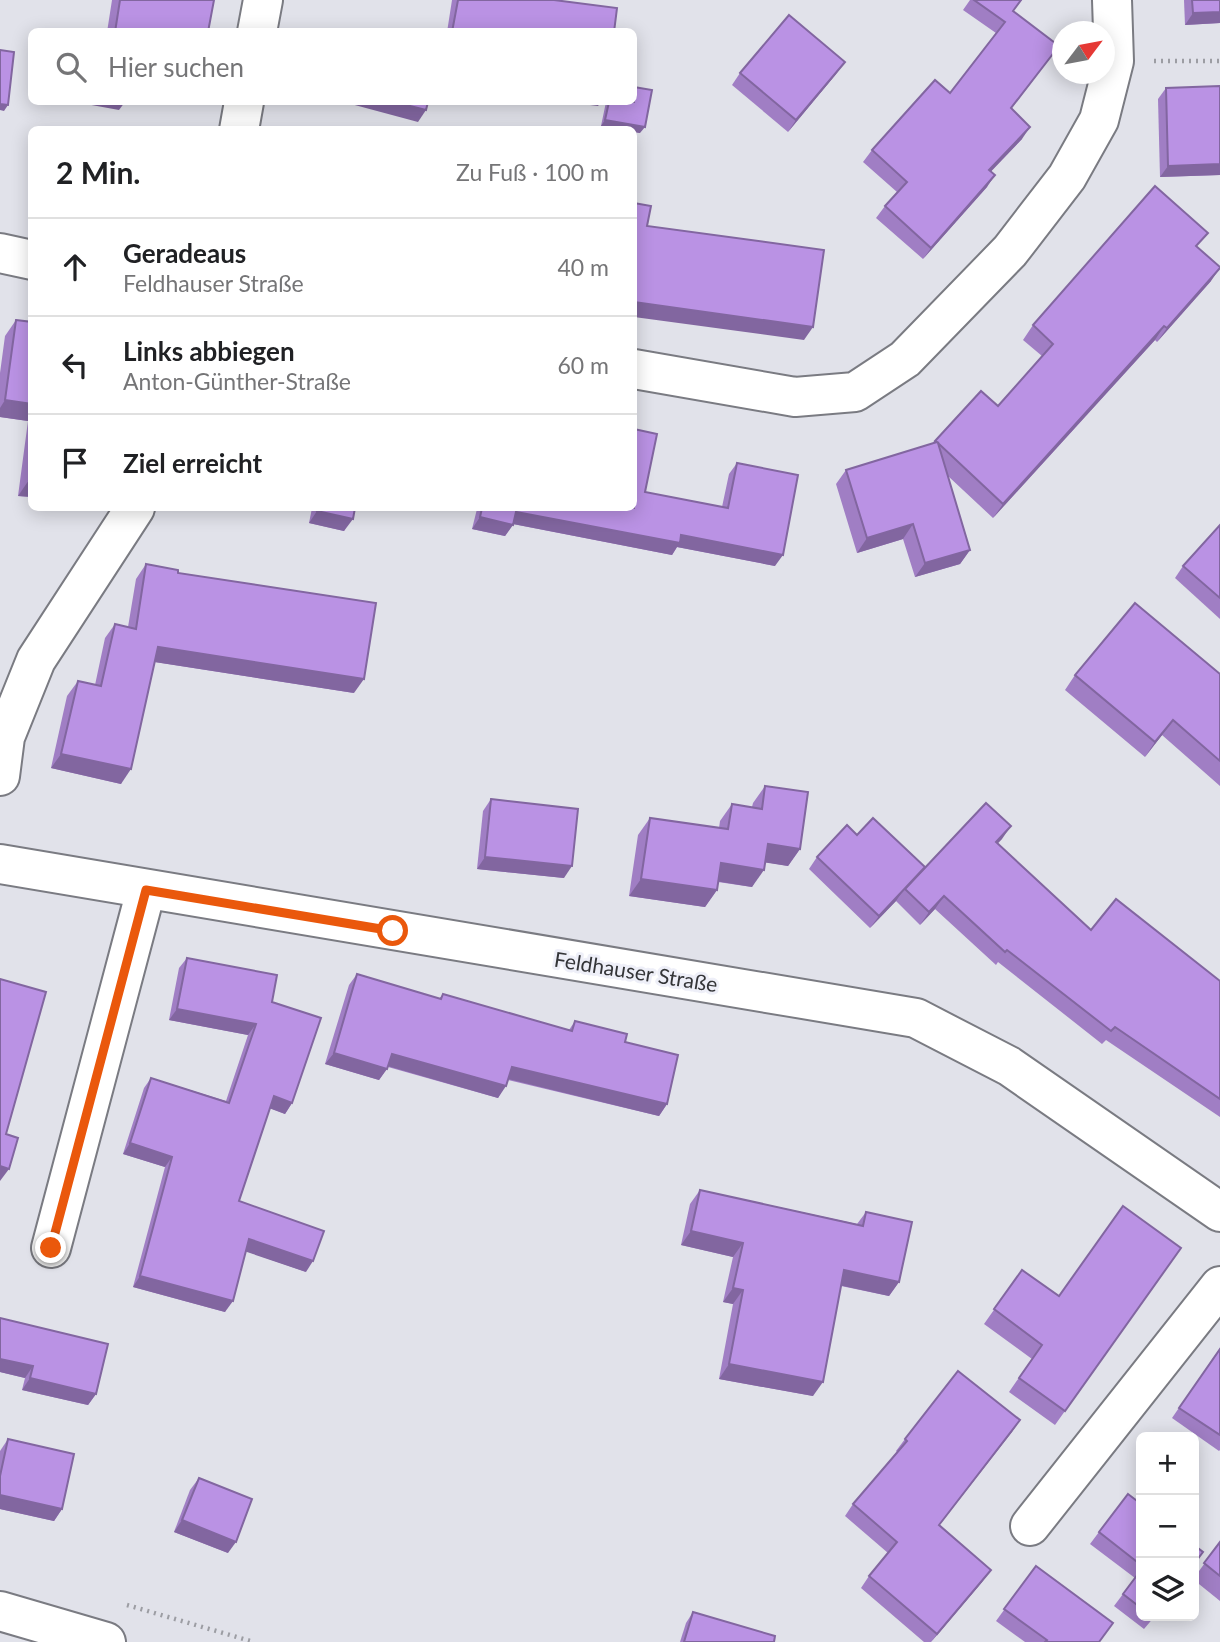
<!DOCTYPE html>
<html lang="de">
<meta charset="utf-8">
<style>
:root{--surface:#fff;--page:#f6f6f6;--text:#202124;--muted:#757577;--line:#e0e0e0}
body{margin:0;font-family:Lato,sans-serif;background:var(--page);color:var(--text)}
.controls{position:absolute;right:21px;bottom:21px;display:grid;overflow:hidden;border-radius:10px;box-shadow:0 4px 18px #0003}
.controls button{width:63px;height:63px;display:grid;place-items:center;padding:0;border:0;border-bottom:2px solid var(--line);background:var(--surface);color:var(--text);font:35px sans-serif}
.compass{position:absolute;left:1052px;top:21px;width:63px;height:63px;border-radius:50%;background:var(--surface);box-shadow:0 4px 18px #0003;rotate:58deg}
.stop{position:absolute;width:21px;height:21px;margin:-16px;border:5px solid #ea580c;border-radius:50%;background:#fff}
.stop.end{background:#ea580c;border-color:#fff;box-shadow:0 2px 7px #0008}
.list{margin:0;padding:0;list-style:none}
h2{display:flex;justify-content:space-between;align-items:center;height:91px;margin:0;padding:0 28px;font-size:30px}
h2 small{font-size:23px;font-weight:400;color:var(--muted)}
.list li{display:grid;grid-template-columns:46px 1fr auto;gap:21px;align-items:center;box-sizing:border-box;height:98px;padding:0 28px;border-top:2px solid var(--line)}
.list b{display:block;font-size:26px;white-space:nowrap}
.list p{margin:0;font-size:23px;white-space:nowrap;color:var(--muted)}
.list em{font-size:23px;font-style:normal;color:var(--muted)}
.icon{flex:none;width:38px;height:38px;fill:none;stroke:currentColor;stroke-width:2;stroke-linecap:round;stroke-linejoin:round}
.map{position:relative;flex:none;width:1220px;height:1642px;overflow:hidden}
.search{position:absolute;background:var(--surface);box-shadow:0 4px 18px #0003;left:28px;top:28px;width:609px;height:77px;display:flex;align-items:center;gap:18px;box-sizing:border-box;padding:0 24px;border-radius:10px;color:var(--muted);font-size:26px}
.panel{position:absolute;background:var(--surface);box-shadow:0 4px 18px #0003;left:28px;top:126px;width:609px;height:385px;border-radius:10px}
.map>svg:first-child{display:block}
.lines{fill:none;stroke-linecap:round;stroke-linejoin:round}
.street-casing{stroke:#7a7b82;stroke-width:42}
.secondary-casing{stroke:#7a7b82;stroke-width:42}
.path{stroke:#9c9da3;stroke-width:4.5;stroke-dasharray:2 5;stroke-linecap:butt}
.street{stroke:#fff;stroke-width:38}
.secondary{stroke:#fff;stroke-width:38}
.wall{fill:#a07ec4}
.shaded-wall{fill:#8266a0}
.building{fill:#ba92e4;stroke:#8266a0;stroke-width:2}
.route{stroke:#ea580c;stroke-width:9}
.labels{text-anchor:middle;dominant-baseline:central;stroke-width:6;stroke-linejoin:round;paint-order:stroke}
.street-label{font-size:21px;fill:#343538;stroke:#eeeff8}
</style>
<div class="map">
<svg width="1220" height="1642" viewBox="0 0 1220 1642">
<rect width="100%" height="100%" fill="#e1e2ea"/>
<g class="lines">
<g class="street-casing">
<g id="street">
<polyline points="257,32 263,0"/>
<polyline points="239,130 244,102"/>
<polyline points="0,253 32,260"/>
<polyline points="634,369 795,397 855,392 905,359 1010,251 1067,177 1099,120 1114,61 1112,0"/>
<polyline points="0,776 5,737 36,660 135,508"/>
<polyline points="0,864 916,1018 1009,1066 1220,1212"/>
<polyline points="51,1248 146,890"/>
<polyline points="1030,1526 1220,1286"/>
</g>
</g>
<g class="secondary-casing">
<polyline id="secondary" points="0,1611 106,1642"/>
</g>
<g class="path">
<polyline points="1154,61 1220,61"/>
<polyline points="127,1605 254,1642"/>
</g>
<use href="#street" class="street"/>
<use href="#secondary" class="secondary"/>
</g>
<g class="wall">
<polygon points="112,0 214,0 208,32 107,32"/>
<polygon points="452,0 554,0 614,32 447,32"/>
<polygon points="970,0 1022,0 1013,11 1050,58 1012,108 1022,139 991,171 987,187 923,259 876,218 885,206 897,192 863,162 872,150 950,93 996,33 963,10"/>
<polygon points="1184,0 1220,0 1220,23 1185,25"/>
<polygon points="740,73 836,74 788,132 732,85"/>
<polygon points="1220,86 1220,175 1160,177 1158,99 1166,88"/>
<polygon points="606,102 634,102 640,133 634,132 634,130 618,130 601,126"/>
<polygon points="1197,247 1211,281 1157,342 1155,340 993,518 948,476 970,550 960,564 915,577 903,539 857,553 836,484 846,470 933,444 935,441 998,406 1042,356 1023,340 1033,325"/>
<polygon points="16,320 32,322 32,497 18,496 28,421 0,417 0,373 5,336"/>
<polygon points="737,463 775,566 677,547 672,555 513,524 505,536 472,529 477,509 471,508 634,508 645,492 722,507 729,474"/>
<polygon points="312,508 355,508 344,531 309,523"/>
<polygon points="1220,525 1220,619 1175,578 1183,566"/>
<polygon points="146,564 178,573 354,693 155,662 121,784 51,768 67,696 78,681 95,685 105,638 115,624 128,627 136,579"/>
<polygon points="1220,674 1220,786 1162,735 1145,757 1065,690 1075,675"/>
<polygon points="765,786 800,849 788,866 765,862 752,887 718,882 717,890 705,907 629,896 638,835 650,818 719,828 720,821 732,804 752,807 753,803"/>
<polygon points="491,799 564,878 477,869 483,811"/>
<polygon points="857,835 925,867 1002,839 997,843 1091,930 1220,981 1220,1117 1106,1040 1102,1044 998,962 996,965 935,909 920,925 896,901 870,928 809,869 817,857"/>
<polygon points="187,958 272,1002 292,1103 285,1114 270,1108 239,1201 306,1272 246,1251 225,1312 133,1287 165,1167 123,1154 144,1088 151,1078 226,1101 248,1035 169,1020 179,968"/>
<polygon points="357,974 439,999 443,994 569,1030 575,1021 625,1042 667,1104 659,1116 508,1080 498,1098 388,1067 379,1080 325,1064 349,985"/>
<polygon points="700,1190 857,1224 866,1212 899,1282 889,1296 841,1286 813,1396 719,1379 733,1304 723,1302 733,1257 681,1245 690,1204"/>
<polygon points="1181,1248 1055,1425 1009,1392 1032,1359 984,1324 1022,1270 1059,1296"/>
<polygon points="0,1318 96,1394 88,1405 22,1390 25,1378 0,1372"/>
<polygon points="1220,1348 1220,1450 1219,1451 1172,1418"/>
<polygon points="1020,1420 939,1525 982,1582 931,1642 924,1642 861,1588 869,1576 888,1553 845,1516 853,1504 897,1452 896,1451 905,1439"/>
<polygon points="8,1439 62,1509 54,1521 0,1509 0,1451"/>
<polygon points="199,1478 228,1553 174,1532 190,1490"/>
<polygon points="1141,1504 1141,1616 1155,1616 1144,1629 1114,1606 1135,1578 1090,1544 1099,1532"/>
<polygon points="1220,1542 1220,1601 1194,1580 1194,1578"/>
<polygon points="1036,1566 1100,1642 1025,1642 996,1621"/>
<polygon points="693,1612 774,1642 680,1642 686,1623"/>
</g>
<g class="shaded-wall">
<polygon points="1220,12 1220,23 1185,25 1193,13"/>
<polygon points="845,62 836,74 788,132 796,120"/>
<polygon points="75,102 125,102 119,110"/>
<polygon points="352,102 394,102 426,110 418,122 351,104"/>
<polygon points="566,102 601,102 598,106"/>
<polygon points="0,104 8,105 4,111 0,110"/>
<polygon points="605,120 645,127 640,133 634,132 634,130 618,130 601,126"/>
<polygon points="1030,127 1022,139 981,182 989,170"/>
<polygon points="1220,164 1220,175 1160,177 1168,166"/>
<polygon points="995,175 987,187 923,259 931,248"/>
<polygon points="1220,268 1211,281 1157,342 1167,328"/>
<polygon points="634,302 813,327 804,340 634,317"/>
<polygon points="1164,326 1155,340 993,518 1003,504"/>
<polygon points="5,400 32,404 32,416 28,421 0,417 0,408"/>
<polygon points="29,480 32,480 32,497 18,496"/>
<polygon points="317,511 353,519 344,531 309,523"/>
<polygon points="516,512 681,535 783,555 775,566 677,547 672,555 508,523"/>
<polygon points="480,517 513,525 505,536 472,529"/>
<polygon points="913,524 903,539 857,553 867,538"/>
<polygon points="970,550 960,564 915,577 925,563"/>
<polygon points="158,647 364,679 354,693 148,661"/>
<polygon points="1173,720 1162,735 1145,757 1155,742"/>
<polygon points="61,754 131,769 121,784 51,768"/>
<polygon points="1011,826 1002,839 987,855 996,842"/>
<polygon points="768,844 800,849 788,866 756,861"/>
<polygon points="485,857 572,866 564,878 477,869"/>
<polygon points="721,863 764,870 752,887 709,880"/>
<polygon points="641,879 717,890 705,907 629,896"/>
<polygon points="904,889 896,901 870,928 879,916"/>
<polygon points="944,896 935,909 920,925 929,912"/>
<polygon points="177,1009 256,1024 248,1035 169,1020"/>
<polygon points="334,1053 387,1069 379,1080 325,1064"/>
<polygon points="392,1054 506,1086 498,1098 384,1065"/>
<polygon points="512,1067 667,1104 659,1116 504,1078"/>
<polygon points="274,1096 292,1103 285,1114 266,1107"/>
<polygon points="130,1143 172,1157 165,1167 123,1154"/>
<polygon points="0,1166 9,1169 0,1181"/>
<polygon points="691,1231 743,1243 733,1257 681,1245"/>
<polygon points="249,1239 313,1261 306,1272 241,1250"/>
<polygon points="844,1270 899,1282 889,1296 834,1284"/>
<polygon points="140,1276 233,1301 225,1312 133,1287"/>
<polygon points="733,1288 743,1290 733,1304 723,1302"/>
<polygon points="0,1359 33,1366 25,1378 0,1372"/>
<polygon points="729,1364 823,1382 813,1396 719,1379"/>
<polygon points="30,1378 96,1394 88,1405 22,1390"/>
<polygon points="1020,1420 1012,1432 930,1537 939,1525"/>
<polygon points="0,1495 62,1509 54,1521 0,1509"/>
<polygon points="182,1520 236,1542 228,1553 174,1532"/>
<polygon points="991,1570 982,1582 931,1642 937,1634"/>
</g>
<g class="building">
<polygon points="120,0 214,0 208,32 115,32"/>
<polygon points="458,0 554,0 617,8 614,32 452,32"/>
<polygon points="974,0 1021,0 1013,11 1059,46 1011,108 1030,127 989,170 995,175 931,248 885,206 907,182 872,150 935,80 950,93 1005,22"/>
<polygon points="1192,0 1220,0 1220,12 1193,13"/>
<polygon points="789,15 845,62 796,120 740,73"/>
<polygon points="0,50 14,52 8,105 0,104"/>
<polygon points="1220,86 1220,164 1168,166 1166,88"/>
<polygon points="634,87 652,90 645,127 605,120 609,102 634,102"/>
<polygon points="394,102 428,102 426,110"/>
<polygon points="1155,186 1208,233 1196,246 1220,267 1220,268 1167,328 1164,326 1003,504 938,443 970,550 925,563 913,524 867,538 846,470 937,442 935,441 981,391 998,406 1053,344 1033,325"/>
<polygon points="634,203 651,206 647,226 824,250 813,327 634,302"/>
<polygon points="16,320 32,322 32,404 5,400"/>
<polygon points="634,429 657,434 645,492 728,508 737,463 798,475 783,555 681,535 680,543 516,512 513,525 480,517 482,508 634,508"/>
<polygon points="32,463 32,480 29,480"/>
<polygon points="318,508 355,508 353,519 317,511"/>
<polygon points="1220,525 1220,598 1183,566"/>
<polygon points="146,564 178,570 178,573 376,603 364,679 158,647 131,769 61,754 78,681 101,686 115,624 136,629"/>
<polygon points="1135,603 1220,674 1220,761 1173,720 1155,742 1075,675"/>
<polygon points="765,786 808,792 800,849 768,844 764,870 721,863 717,890 641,879 650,818 728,829 732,804 762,809"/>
<polygon points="491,799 578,809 572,866 485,857"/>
<polygon points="986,803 1011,826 996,842 1091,930 1116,899 1220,981 1220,1099 1115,1027 1111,1031 1007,950 1005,952 944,896 929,912 905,889"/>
<polygon points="873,818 925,867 879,916 817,857 847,825 857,835"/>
<polygon points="187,958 277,975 272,1002 321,1018 292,1103 274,1096 239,1201 324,1231 313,1261 249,1239 233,1301 140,1276 172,1157 130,1143 151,1078 229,1103 256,1024 177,1009"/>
<polygon points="357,974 441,999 443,994 572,1031 575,1021 627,1034 625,1042 678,1055 667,1104 512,1067 506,1086 392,1054 387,1069 334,1053"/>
<polygon points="0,979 46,992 6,1134 18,1138 9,1169 0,1166"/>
<polygon points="700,1190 863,1226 866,1212 912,1222 899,1282 844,1270 823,1382 729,1364 743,1290 733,1288 743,1243 691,1231"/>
<polygon points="1123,1206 1181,1248 1065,1411 1019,1378 1042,1345 994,1309 1022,1270 1059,1296"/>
<polygon points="0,1318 108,1344 96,1394 30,1378 33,1366 0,1359"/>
<polygon points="1220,1349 1220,1435 1179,1408"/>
<polygon points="958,1371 1020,1420 939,1525 991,1570 937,1634 869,1576 897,1542 853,1504 907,1441 905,1439"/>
<polygon points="8,1439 74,1454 62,1509 0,1495 0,1476"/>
<polygon points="199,1478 252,1499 236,1542 182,1520"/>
<polygon points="1128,1494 1141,1504 1141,1565 1099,1532"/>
<polygon points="1220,1542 1220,1576 1204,1563"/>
<polygon points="1194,1545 1203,1552 1194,1564"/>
<polygon points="1036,1566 1113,1623 1099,1642 1045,1642 1047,1640 1004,1609"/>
<polygon points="1141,1570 1141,1608 1123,1594"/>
<polygon points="693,1612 775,1636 774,1642 684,1642"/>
</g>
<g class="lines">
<polyline class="route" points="51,1248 146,890 393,931"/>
</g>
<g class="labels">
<g class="street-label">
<text transform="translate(636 971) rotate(9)">Feldhauser Straße</text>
</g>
</g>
</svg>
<div class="controls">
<button>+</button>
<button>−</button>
<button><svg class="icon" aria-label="layers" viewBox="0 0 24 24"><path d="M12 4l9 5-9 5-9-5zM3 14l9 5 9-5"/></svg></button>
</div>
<svg class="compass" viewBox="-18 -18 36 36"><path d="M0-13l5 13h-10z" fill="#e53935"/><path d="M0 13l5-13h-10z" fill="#757577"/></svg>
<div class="stop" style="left:393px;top:931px"></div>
<div class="stop end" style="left:51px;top:1248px"></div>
<div class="search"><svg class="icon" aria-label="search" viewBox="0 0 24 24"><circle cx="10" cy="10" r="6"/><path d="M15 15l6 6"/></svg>Hier suchen</div>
<section class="panel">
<h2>2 Min.<small>Zu Fuß · 100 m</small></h2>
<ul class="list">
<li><svg class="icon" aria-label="ahead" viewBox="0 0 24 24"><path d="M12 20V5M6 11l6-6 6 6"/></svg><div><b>Geradeaus</b><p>Feldhauser Straße</p></div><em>40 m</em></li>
<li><svg class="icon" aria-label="left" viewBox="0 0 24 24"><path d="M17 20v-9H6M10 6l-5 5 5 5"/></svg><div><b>Links abbiegen</b><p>Anton-Günther-Straße</p></div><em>60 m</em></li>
<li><svg class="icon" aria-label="arrive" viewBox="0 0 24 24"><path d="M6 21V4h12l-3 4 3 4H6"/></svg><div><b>Ziel erreicht</b></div></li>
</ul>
</section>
</div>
